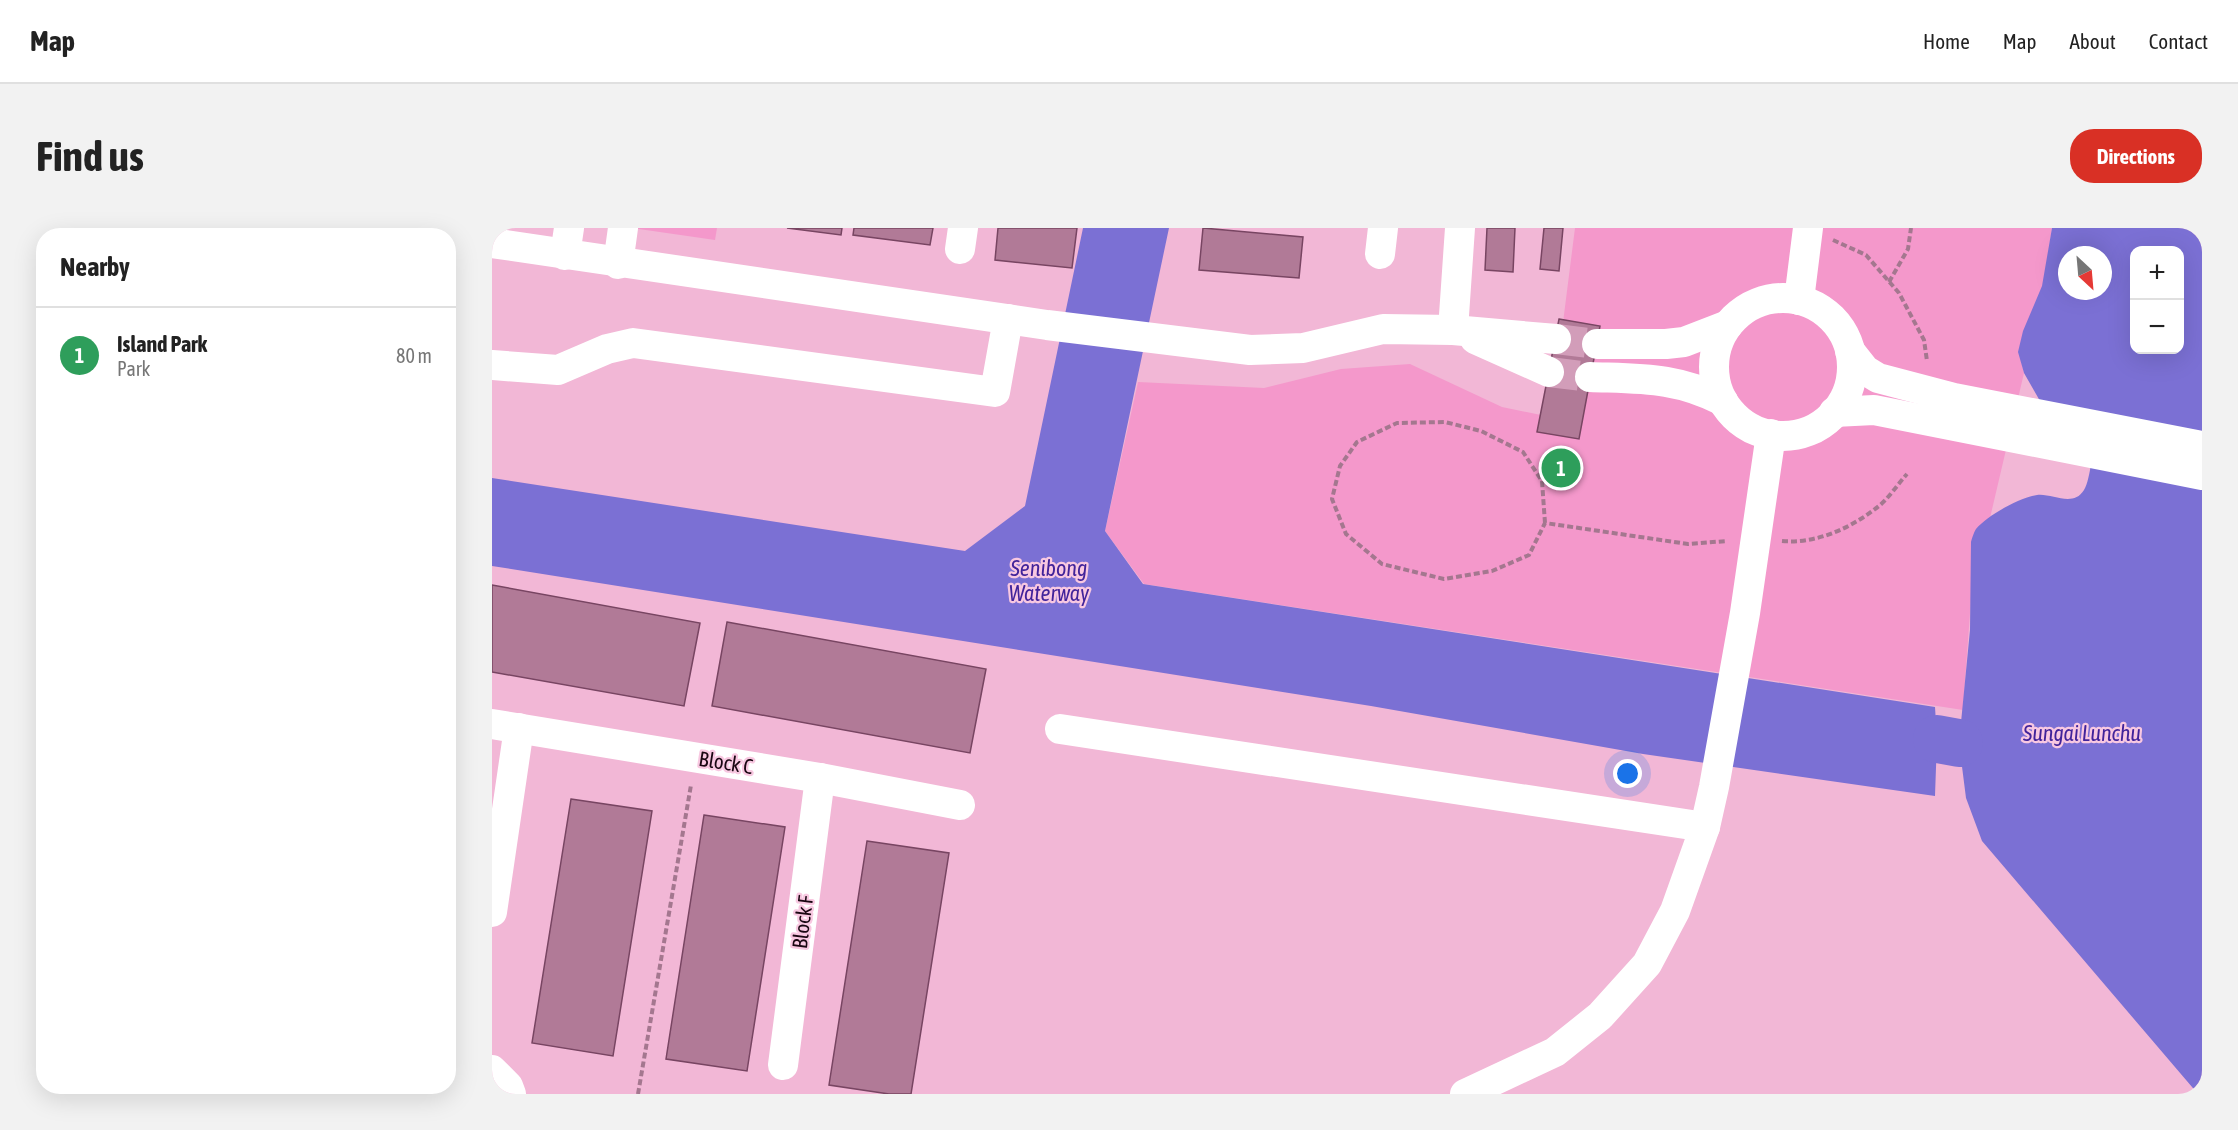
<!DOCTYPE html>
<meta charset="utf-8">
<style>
:root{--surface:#fff;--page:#f2f2f2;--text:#222;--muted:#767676;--line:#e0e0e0;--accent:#d93025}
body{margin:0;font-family:"Asap Condensed",sans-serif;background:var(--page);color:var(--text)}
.controls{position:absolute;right:18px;top:18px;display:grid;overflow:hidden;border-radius:12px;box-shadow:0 6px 24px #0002}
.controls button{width:54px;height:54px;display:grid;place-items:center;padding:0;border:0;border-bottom:2px solid var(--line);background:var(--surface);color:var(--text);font:30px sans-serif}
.compass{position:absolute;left:1566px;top:18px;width:54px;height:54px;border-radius:50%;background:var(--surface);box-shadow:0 6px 24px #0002;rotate:154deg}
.you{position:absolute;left:1136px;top:546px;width:21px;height:21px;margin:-15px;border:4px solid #fff;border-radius:50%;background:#1a73e8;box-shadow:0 0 0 9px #1a73e833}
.badge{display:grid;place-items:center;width:39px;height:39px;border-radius:50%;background:var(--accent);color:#fff;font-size:20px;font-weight:700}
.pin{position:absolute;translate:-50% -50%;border:3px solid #fff;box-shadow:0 2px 6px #0006}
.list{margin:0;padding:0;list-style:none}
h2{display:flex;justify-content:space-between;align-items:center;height:78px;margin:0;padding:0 24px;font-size:26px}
h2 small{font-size:20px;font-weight:400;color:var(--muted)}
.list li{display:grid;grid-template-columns:39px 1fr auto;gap:18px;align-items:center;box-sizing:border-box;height:96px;padding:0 24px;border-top:2px solid var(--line)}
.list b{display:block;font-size:22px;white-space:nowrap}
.list p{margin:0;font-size:20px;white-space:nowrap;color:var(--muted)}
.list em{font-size:20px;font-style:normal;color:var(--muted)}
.map{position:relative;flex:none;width:1710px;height:866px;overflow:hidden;border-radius:24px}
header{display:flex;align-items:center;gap:36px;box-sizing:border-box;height:84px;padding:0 30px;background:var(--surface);border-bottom:2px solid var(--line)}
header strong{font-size:28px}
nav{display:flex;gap:33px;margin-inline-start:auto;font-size:21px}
.intro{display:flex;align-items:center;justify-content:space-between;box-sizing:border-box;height:144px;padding:0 36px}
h1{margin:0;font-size:42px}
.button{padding:15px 27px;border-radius:24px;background:var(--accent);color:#fff;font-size:21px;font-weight:700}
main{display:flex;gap:36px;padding:0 36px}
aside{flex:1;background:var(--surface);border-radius:24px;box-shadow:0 6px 24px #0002}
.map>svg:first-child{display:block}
.green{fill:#f498cb}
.water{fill:#7b70d4;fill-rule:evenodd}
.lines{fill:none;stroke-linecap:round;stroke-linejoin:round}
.river{stroke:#7b70d4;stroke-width:48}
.building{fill:#b17a97;stroke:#784562;stroke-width:1.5}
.minor-tunnel{stroke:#d29db9;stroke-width:30;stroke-dasharray:30 15;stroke-linecap:butt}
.path{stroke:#a4778f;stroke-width:4;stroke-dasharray:6 3;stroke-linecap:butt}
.minor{stroke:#fff;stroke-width:30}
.labels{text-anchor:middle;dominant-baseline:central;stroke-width:4.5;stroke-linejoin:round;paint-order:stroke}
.street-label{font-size:21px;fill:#1a0712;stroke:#f8c8e1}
.water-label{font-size:22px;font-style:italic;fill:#41239a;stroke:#f8c8e1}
</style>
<header>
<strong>Map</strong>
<nav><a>Home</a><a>Map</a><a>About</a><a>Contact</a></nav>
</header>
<div class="intro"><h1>Find us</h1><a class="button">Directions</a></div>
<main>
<aside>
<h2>Nearby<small></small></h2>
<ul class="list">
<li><span class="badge" style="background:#2e9e5b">1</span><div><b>Island Park</b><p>Park</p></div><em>80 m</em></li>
</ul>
</aside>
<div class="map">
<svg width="1710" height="866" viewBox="0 0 1710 866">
<rect width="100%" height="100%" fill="#f2b7d6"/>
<g class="green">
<polygon points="140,0 225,0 223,12"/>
<path d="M1083 0H1560C1557 18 1555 38 1551 56 1542 92 1520 104 1532 145L1498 290 1484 302 1471 482 652 356 613 303 646 154 772 160 849 141 918 136 1010 179 1059 189Z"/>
</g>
<g class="water">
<polygon points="591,0 677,0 613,303 651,356 1443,479 1445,511 1443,568 1151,526 879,478 0,338 0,250 473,323 533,278"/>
<path d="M1560 0H1710V866H1706L1490 613 1474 570 1467 515 1478 402 1479 314C1480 310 1482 304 1484 301 1496 287 1527 270 1545 267 1560 265 1581 280 1592 262 1599 251 1601 217 1603 203L1548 173 1532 145 1526 124 1531 103 1550 58ZM1642 22H1688V122H1642ZM1575 27H1611V63H1575Z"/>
</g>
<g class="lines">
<polyline class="river" points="1445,511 1467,515"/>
</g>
<g class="building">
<polygon points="295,0 350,0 349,7"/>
<polygon points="362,0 441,0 438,17 361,7"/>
<polygon points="506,0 585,0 580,40 503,32"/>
<polygon points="711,0 811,9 807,50 707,42"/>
<polygon points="995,0 1023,0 1021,44 993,42"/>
<polygon points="1052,0 1071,0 1067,43 1048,41"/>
<polygon points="1067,91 1108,98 1087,211 1045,204"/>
<polygon points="0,357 208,395 192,478 0,444"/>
<polygon points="235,394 494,441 478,525 220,478"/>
<polygon points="79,571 160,583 121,828 40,815"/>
<polygon points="212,587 293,599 255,843 174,831"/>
<polygon points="375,613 457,625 419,866 397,866 337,857"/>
</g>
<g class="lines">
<g class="minor-tunnel">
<polyline points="1064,111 1105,116"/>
<polyline points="1057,144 1098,149"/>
</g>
<g class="path">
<polyline points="1341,12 1374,27 1407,65 1432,112 1435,133"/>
<polyline points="1397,54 1416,21 1419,0"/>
<polyline points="1053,295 1050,253 1031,224 989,203 953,194 905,195 865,214 848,238 840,271 854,306 890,336 952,351 1000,343 1037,327 1053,295 1196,316 1235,313"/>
<path d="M1290 313C1323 316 1357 301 1383 281 1395 273 1405 257 1415 246"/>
<polyline points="146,866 199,557"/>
</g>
<g class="minor">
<polyline points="0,15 555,97 758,122 811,120 891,101 961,102 1064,111"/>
<polyline points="468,21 471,0"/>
<polyline points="888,26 891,0"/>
<polyline points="73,27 77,0"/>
<polyline points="126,36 131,0"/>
<circle cx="1291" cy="139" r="69"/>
<polyline points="1307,72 1316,0"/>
<polyline points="961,102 968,0"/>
<polyline points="983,111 1057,144"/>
<polyline points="1105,116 1174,116 1192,114 1236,97"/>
<polyline points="1358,123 1373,142 1386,150 1462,170 1710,218"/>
<polyline points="0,137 66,142 115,121 141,115 503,164 516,91"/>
<path d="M1098 149C1149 151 1185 149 1231 173"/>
<polyline points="1342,184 1382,182 1710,247"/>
<polyline points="0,496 328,550 468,577"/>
<polyline points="568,501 1213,599"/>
<polyline points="0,684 27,500"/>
<polyline points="291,837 328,550"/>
<polyline points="0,842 16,858 19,866"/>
<polyline points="973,866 1063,824 1108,788 1155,736 1183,683 1213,599 1222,559 1253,385 1279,206"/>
</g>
</g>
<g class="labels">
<g class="street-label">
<text transform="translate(234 534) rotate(9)">Block C</text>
<text transform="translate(310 694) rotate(-83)">Block F</text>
</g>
<g class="water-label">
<text x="557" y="340">Senibong<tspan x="557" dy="25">Waterway</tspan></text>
<text x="1590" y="505">Sungai Lunchu</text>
</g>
</g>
</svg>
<div class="controls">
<button>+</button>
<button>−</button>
</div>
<svg class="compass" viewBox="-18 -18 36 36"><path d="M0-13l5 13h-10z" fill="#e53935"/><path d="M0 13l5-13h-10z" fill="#767676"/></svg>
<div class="you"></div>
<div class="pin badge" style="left:1069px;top:240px;background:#2e9e5b">1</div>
</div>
</main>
